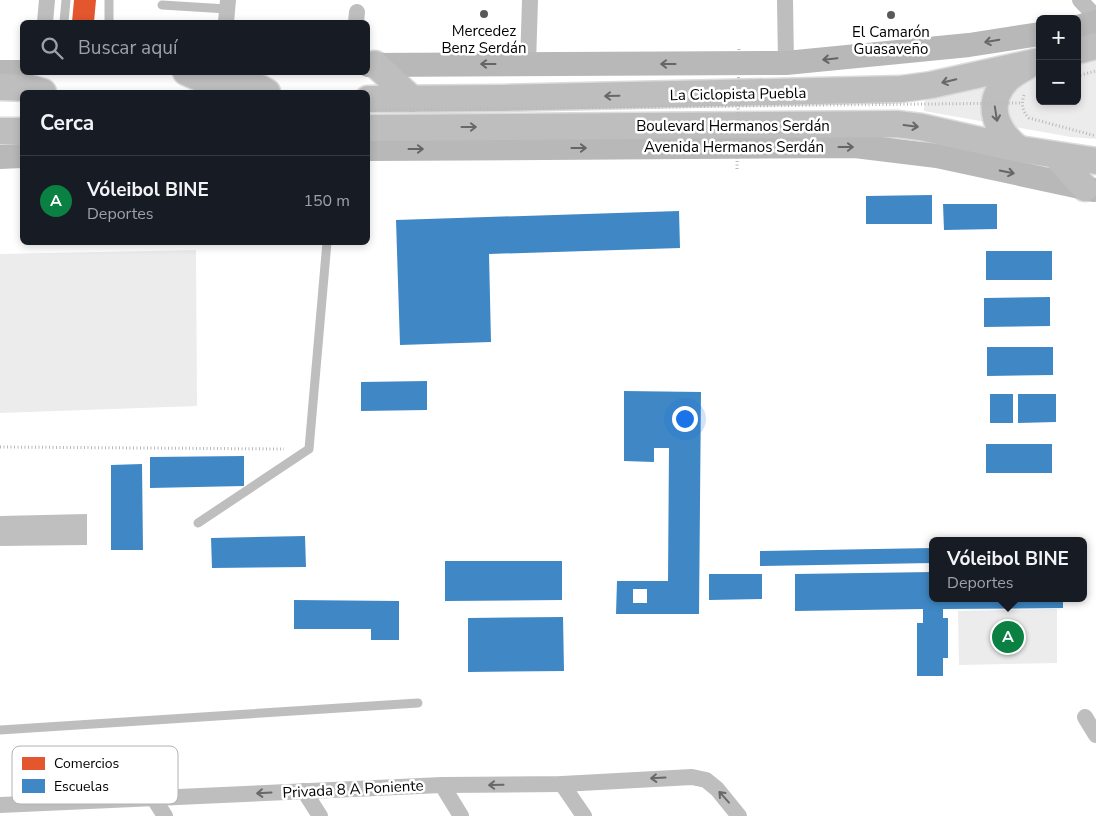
<!DOCTYPE html>
<html lang="es">
<meta charset="utf-8">
<style>
:root{--surface:#171b24;--page:#20242c;--text:#f1f3f6;--muted:#9ea1a6;--line:#363941;--accent:#0b8043}
body{margin:0;font-family:"Nunito Sans",sans-serif;background:var(--page);color:var(--text)}
.controls{position:absolute;right:15px;top:15px;display:grid;overflow:hidden;border-radius:8px;box-shadow:0 2px 8px #0003}
.controls button{width:45px;height:45px;display:grid;place-items:center;padding:0;border:0;border-bottom:1px solid var(--line);background:var(--surface);color:var(--text);font:25px sans-serif}
.you{position:absolute;left:684px;top:418px;width:18px;height:18px;margin:-12px;border:4px solid #fff;border-radius:50%;background:#1a73e8;box-shadow:0 0 0 8px #1a73e833}
.badge{display:grid;place-items:center;width:32px;height:32px;border-radius:50%;background:var(--accent);color:#fff;font-size:16px;font-weight:700}
.pin{position:absolute;translate:-50% -50%;border:2px solid #fff;box-shadow:0 1px 5px #0006}
.popup{position:absolute;left:929px;top:537px;width:158px;height:65px;box-sizing:border-box;display:grid;place-content:center;border-radius:8px;background:var(--surface);filter:drop-shadow(0 1px 4px #0005);font-size:16px;white-space:nowrap;color:var(--muted)}
.popup b{font-size:19px;color:var(--text)}
.popup::after{content:'';position:absolute;left:50%;top:100%;margin-left:-10px;border:10px solid transparent;border-top-color:var(--surface)}
.list{margin:0;padding:0;list-style:none}
h2{display:flex;justify-content:space-between;align-items:center;height:65px;margin:0;padding:0 20px;font-size:21px}
h2 small{font-size:16px;font-weight:400;color:var(--muted)}
.list li{display:grid;grid-template-columns:32px 1fr auto;gap:15px;align-items:center;box-sizing:border-box;height:90px;padding:0 20px;border-top:1px solid var(--line)}
.list b{display:block;font-size:19px;white-space:nowrap}
.list p{margin:0;font-size:16px;white-space:nowrap;color:var(--muted)}
.list em{font-size:16px;font-style:normal;color:var(--muted)}
.icon{flex:none;width:28px;height:28px;fill:none;stroke:currentColor;stroke-width:2;stroke-linecap:round;stroke-linejoin:round}
.map{position:relative;flex:none;width:1096px;height:816px;overflow:hidden}
.search{position:absolute;background:var(--surface);box-shadow:0 2px 8px #0003;left:20px;top:20px;width:350px;height:55px;display:flex;align-items:center;gap:12px;box-sizing:border-box;padding:0 18px;border-radius:8px;color:var(--muted);font-size:19px}
.panel{position:absolute;background:var(--surface);box-shadow:0 2px 8px #0003;left:20px;top:90px;width:350px;height:155px;border-radius:8px}
.map>svg:first-child{display:block}
.green{fill:#ececec}
.water{fill:#bfbfbf}
.shops{fill:#e4572e}
.schools{fill:#3f88c5;fill-rule:evenodd}
.lines{fill:none;stroke-linecap:round;stroke-linejoin:round}
.primary-casing{stroke:#dbdbdb;stroke-width:29}
.path{stroke:#b9b9b9;stroke-width:3;stroke-dasharray:1 2.5;stroke-linecap:butt}
.lane{stroke:#bebebe;stroke-width:9}
.street{stroke:#bebebe;stroke-width:16}
.secondary{stroke:#b8b8b8;stroke-width:24}
.primary{stroke:#bebebe;stroke-width:26}
.path-bridge{stroke:#b9b9b9;stroke-width:3;stroke-dasharray:1 2.5;stroke-linecap:butt}
.oneway{stroke:#656565}
.oneway2{stroke:#686868}
.poi-dot{fill:#595959;stroke:#fff;stroke-width:2}
.labels{text-anchor:middle;dominant-baseline:central;stroke-width:5;stroke-linejoin:round;paint-order:stroke}
.poi-label{font-size:15px;fill:#000;stroke:#fff}
.street-label{font-size:15px;fill:#000;stroke:#fff}
.key{fill:#fff;stroke:#b2b2b2;stroke-width:1}
.key-label{font-size:14px;fill:#000}
</style>
<div class="map">
<svg width="1096" height="816" viewBox="0 0 1096 816">
<rect width="100%" height="100%" fill="#fff"/>
<g class="green">
<polygon points="1096,60 1096,139 1071,137 924,111 925,95 1040,72 1040,101 1077,101 1077,64"/>
<polygon points="196,250 197,406 0,413 0,254"/>
<polygon points="1057,609 1057,663 959,665 958,611"/>
</g>
<polygon class="water" points="87,514 87,545 0,546 0,516"/>
<polygon class="shops" points="74,0 96,0 94,22 72,22"/>
<g class="schools">
<polygon points="932,195 932,224 866,224 866,196"/>
<polygon points="943,204 997,204 997,229 944,230"/>
<polygon points="679,211 680,248 489,254 491,342 400,345 396,220"/>
<rect x="986" y="251" width="66" height="29"/>
<polygon points="1050,297 1050,326 984,327 984,298"/>
<polygon points="987,347 1053,347 1053,375 987,376"/>
<polygon points="427,381 427,410 361,411 361,382"/>
<path d="M624 391 701 392 699 614H616L617 581H668L669 448H654V462L624 461ZM633 589H647V603H633Z"/>
<rect x="990" y="394" width="23" height="29"/>
<polygon points="1018,394 1056,394 1056,422 1018,423"/>
<rect x="986" y="444" width="66" height="29"/>
<polygon points="244,456 244,486 150,488 150,457"/>
<polygon points="142,464 143,550 111,550 111,465"/>
<polygon points="305,536 306,567 212,568 211,538"/>
<polygon points="933,548 933,563 760,566 760,551"/>
<polygon points="445,561 562,561 562,600 445,601"/>
<polygon points="933,572 933,598 1063,598 1063,608 943,609 943,618 948,618 948,658 943,658 943,676 917,676 917,623 923,623 923,609 795,611 795,574"/>
<polygon points="709,574 762,574 762,599 709,600"/>
<polygon points="294,600 399,601 399,640 371,640 371,629 294,629"/>
<polygon points="563,617 564,671 468,672 468,618"/>
</g>
<g class="lines">
<g class="primary-casing">
<g id="primary">
<polyline points="1077,51 1096,46"/>
<polyline points="375,64 412,99"/>
<polyline points="186,72 209,82 260,88 267,92"/>
<polyline points="0,87 30,88 43,92"/>
<polyline points="368,99 502,98 901,89 931,85 1040,61"/>
<polyline points="368,128 897,124 921,127 1019,149 1096,161"/>
<polyline points="0,131 22,131"/>
<path d="M1019 149C997 132 984 105 1006 81 1011 75 1019 71 1026 67"/>
<polyline points="1055,155 1085,188"/>
</g>
</g>
<g class="path">
<polyline points="1077,76 1096,71"/>
<path d="M1024 95C1021 104 1022 111 1029 118L1096 136"/>
<polyline points="0,447 284,449"/>
</g>
<g class="lane">
<polyline points="162,5 227,9"/>
<polyline points="64,22 66,0"/>
<polyline points="109,22 109,0"/>
<polyline points="198,523 309,449 327,242"/>
<polyline points="0,730 418,703"/>
</g>
<g class="street">
<polyline points="785,0 786,63"/>
<polyline points="1080,0 1096,17"/>
<polyline points="45,22 47,0"/>
<polyline points="226,22 228,0"/>
<polyline points="356,22 357,12"/>
<polyline points="528,64 530,0"/>
<polyline points="1085,717 1096,735"/>
<polyline points="562,784 584,816"/>
<polyline points="442,785 461,816"/>
<polyline points="304,791 320,816"/>
<polyline points="154,799 165,816"/>
<polyline points="0,805 442,785 562,784 692,777 706,780 717,789 739,816"/>
</g>
<g class="secondary">
<polyline points="1077,27 1096,22"/>
<polyline points="368,65 786,63 969,45 1040,34"/>
<polyline points="0,72 22,72"/>
<polyline points="368,149 855,146 937,156 1094,190"/>
<polyline points="0,157 22,156"/>
</g>
<use href="#primary" class="primary"/>
<g class="path-bridge">
<polyline points="368,110 1022,103"/>
<polyline points="737,169 739,48"/>
</g>
</g>
<defs><path id="oneway-shaft" d="M-6 0H5M1.5-3L5.5 0L1.5 3" fill="none" stroke-width="1.6" stroke-linecap="round" stroke-linejoin="round" transform="scale(1.25)"/></defs>
<g class="oneway">
<use href="#oneway-shaft" transform="translate(992 41) rotate(170)"/>
<use href="#oneway-shaft" transform="translate(830 59) rotate(174)"/>
<use href="#oneway-shaft" transform="translate(488 64) rotate(180)"/>
<use href="#oneway-shaft" transform="translate(668 64) rotate(180)"/>
<use href="#oneway-shaft" transform="translate(846 147)"/>
<use href="#oneway-shaft" transform="translate(579 148)"/>
<use href="#oneway-shaft" transform="translate(416 149)"/>
<use href="#oneway-shaft" transform="translate(1007 172) rotate(12)"/>
</g>
<g class="oneway2">
<use href="#oneway-shaft" transform="translate(949 81) rotate(167)"/>
<use href="#oneway-shaft" transform="translate(612 96) rotate(179)"/>
<use href="#oneway-shaft" transform="translate(996 114) rotate(81)"/>
<use href="#oneway-shaft" transform="translate(911 126) rotate(7)"/>
<use href="#oneway-shaft" transform="translate(469 127)"/>
<use href="#oneway-shaft" transform="translate(658 778) rotate(177)"/>
<use href="#oneway-shaft" transform="translate(496 785) rotate(179)"/>
<use href="#oneway-shaft" transform="translate(264 793) rotate(177)"/>
<use href="#oneway-shaft" transform="translate(724 797) rotate(-132)"/>
</g>
<g class="poi-dot">
<circle cx="484" cy="14" r="5"/>
<circle cx="891" cy="15" r="5"/>
</g>
<g class="labels">
<g class="poi-label">
<text x="484" y="31">Mercedez<tspan x="484" dy="17">Benz Serdán</tspan></text>
<text x="891" y="32">El Camarón<tspan x="891" dy="17">Guasaveño</tspan></text>
</g>
<g class="street-label">
<text transform="translate(738 94) rotate(-1)">La Ciclopista Puebla</text>
<text x="733" y="126">Boulevard Hermanos Serdán</text>
<text x="734" y="147">Avenida Hermanos Serdán</text>
<text transform="translate(353 789) rotate(-3)">Privada 8 A Poniente</text>
</g>
</g>
<rect x="12" y="746" width="166" height="58" rx="8" class="key"/>
<rect x="22" y="757" width="23" height="13" fill="#e4572e"/>
<rect x="22" y="779" width="23" height="14" fill="#3f88c5"/>
<g class="key-label">
<text x="54" y="768">Comercios</text>
<text x="54" y="791">Escuelas</text>
</g>
</svg>
<div class="controls">
<button>+</button>
<button>−</button>
</div>
<div class="you"></div>
<div class="pin badge" style="left:1008px;top:637px">A</div>
<div class="popup"><b>Vóleibol BINE</b>Deportes</div>
<div class="search"><svg class="icon" aria-label="search" viewBox="0 0 24 24"><circle cx="10" cy="10" r="6"/><path d="M15 15l6 6"/></svg>Buscar aquí</div>
<section class="panel">
<h2>Cerca<small></small></h2>
<ul class="list">
<li><span class="badge">A</span><div><b>Vóleibol BINE</b><p>Deportes</p></div><em>150 m</em></li>
</ul>
</section>
</div>
